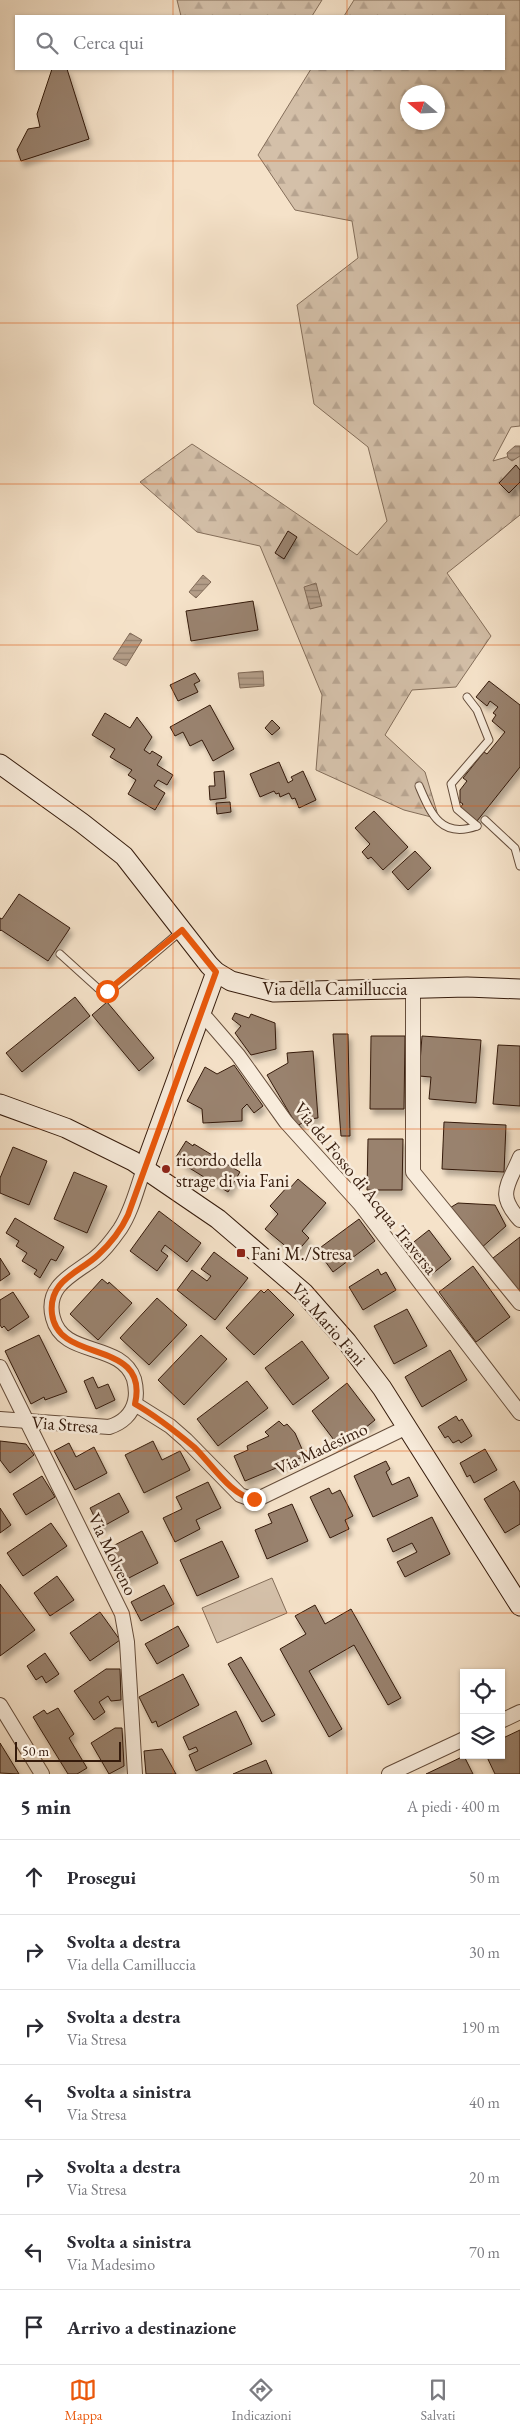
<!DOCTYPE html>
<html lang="it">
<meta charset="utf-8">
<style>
:root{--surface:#fff;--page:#f7f7f7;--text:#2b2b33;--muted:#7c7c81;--line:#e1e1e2;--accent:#ea580c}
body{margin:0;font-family:"EB Garamond",serif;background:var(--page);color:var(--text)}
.controls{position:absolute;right:15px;bottom:15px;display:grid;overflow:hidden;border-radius:0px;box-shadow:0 1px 4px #0004}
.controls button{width:45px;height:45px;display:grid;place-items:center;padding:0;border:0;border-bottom:1px solid var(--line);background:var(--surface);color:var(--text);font:25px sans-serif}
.compass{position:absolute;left:400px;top:85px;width:45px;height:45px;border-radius:50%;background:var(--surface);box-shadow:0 1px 4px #0004;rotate:289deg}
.scale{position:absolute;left:15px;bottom:12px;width:106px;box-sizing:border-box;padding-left:5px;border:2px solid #351b0c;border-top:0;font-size:14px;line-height:18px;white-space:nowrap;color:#351b0c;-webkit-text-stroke:4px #f8ecdc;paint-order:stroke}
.stop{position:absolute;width:15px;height:15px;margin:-11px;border:4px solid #ea580c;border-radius:50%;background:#fff}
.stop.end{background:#ea580c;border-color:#fff;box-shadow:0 1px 5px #0008}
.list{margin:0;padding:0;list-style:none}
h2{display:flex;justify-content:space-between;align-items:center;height:65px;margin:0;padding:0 20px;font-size:21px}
h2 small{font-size:16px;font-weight:400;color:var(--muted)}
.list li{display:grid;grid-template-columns:32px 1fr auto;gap:15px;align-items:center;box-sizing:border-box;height:75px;padding:0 20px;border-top:1px solid var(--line)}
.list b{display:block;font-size:19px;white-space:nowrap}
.list p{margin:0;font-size:16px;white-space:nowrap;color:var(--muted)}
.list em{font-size:16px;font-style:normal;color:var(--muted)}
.icon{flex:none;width:28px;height:28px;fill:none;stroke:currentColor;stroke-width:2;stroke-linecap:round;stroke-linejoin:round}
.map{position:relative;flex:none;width:520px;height:1774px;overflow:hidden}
.search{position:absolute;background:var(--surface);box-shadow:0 1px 4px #0004;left:15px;right:15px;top:15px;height:55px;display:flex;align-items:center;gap:12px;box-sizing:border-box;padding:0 18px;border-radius:0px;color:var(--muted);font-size:19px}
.sheet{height:590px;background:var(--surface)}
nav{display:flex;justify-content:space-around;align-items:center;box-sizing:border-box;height:70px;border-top:1px solid var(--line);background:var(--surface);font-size:14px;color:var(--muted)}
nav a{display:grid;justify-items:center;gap:2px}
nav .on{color:var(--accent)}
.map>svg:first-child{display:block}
.grass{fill:#d4c0a9;stroke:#846e5a}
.forest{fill:url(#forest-firs);stroke:#846e5a;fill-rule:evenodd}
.water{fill:url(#water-rules);stroke:#816a57}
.building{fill:#99826e;stroke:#351b0c;filter:url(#shadow)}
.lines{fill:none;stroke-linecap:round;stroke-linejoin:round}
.lane-casing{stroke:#654d3b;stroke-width:9}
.street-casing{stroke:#654d3b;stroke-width:16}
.secondary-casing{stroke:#351b0c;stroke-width:21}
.lane{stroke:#f8ecdc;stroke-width:7}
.street{stroke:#f8ecdc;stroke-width:14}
.secondary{stroke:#f8ecdc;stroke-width:19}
.route{stroke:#ea580c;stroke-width:6}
.grid{fill:none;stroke:#df560c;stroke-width:1;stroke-opacity:0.55}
.poi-dot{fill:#8f2418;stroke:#f8ecdc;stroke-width:2}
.labels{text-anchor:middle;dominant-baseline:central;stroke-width:5;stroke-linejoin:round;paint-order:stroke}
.street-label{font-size:18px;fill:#351b0c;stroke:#f8ecdc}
.poi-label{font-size:18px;fill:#351b0c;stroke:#f8ecdc;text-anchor:start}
</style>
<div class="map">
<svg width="520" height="1774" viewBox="0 0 520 1774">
<defs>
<pattern id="forest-firs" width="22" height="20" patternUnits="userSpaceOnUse" patternTransform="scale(1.25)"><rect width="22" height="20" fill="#d4c0a9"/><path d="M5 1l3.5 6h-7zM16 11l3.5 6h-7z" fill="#b7a490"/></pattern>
<pattern id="water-rules" width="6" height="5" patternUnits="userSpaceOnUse" patternTransform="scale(1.25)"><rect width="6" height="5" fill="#b49e89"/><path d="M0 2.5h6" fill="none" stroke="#93806e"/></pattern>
<filter id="shadow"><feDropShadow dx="3" dy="5.5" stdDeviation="2.5" flood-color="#0004"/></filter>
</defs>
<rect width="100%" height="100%" fill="#f5e2c9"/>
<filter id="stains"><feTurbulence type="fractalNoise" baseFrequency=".004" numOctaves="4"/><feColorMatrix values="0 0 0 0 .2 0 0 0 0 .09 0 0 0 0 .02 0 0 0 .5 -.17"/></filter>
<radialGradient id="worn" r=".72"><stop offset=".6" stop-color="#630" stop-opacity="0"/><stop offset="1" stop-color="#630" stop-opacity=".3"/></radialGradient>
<polygon class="grass" points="272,1578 287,1613 217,1643 202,1608"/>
<g class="forest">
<polygon points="177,0 322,0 312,16 181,16"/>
<path d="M354 0H520V426L511 427 493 461 520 453V515L447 573 491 636 456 687 412 690 385 735 425 772 439 819 404 810 316 770 322 695 260 546 197 532 140 482 192 444 252 483 357 555 387 521 368 447 314 404 297 305 358 258 352 221 295 210 258 155 311 69H504V16H344ZM408 92H438V122H408Z"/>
</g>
<g class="water">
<polygon points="515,446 520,446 520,456 512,461 508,458 507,453"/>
<polygon points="203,575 211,582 196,598 189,592"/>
<polygon points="316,583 322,606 310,609 304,587"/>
<polygon points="130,633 142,640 126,666 113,659"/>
<polygon points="263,671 264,686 240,688 238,673"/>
</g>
<g class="building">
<polygon points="52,69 67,69 89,139 21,161 17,150 28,129 40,127 37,114"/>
<polygon points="516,465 520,470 520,482 509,493 499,483"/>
<polygon points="288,531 297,537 284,559 275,553"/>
<polygon points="253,601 258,630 191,641 186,611"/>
<polygon points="195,673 200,681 194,684 198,692 178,701 170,685"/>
<polygon points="489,681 520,705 520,767 477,821 460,808 463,804 460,802 460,790 467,781 463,778 484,752 487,754 505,732 492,721 496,715 493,713 498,707 490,701 487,706 476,697"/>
<polygon points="210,705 234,749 213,761 202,740 190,746 183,732 175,736 170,727"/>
<polygon points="105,713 130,728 137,717 152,737 144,750 150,754 152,751 162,757 157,765 173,775 167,785 158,780 154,786 165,793 155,810 128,794 136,780 128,775 132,770 110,757 115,749 92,735"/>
<polygon points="272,720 280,728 272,735 265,728"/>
<polygon points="279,762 288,783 293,780 291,777 303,771 316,800 299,808 295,798 292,799 289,793 280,797 279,793 276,794 274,791 260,797 250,774"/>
<polygon points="224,771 226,798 210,800 209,786 215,786 214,772"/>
<polygon points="230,802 231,812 217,814 216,803"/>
<polygon points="374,811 408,847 383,870 371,857 368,859 362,852 370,844 355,828"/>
<polygon points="415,851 431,868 408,890 392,872"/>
<polygon points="19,894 70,928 48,961 1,930 0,931 0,918 2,919"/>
<polygon points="75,997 90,1016 22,1072 6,1053"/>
<polygon points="107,1002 154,1058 139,1071 92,1015"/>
<polygon points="235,1013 249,1018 251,1014 275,1023 276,1049 251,1055 235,1033 241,1026 232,1019"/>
<polygon points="333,1034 348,1034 350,1136 341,1136"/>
<polygon points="371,1036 405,1036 404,1109 370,1109"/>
<polygon points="422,1036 481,1040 476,1103 429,1099 431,1077 419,1076"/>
<polygon points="498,1045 520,1046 520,1106 493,1104"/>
<polygon points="313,1051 318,1118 309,1119 297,1126 267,1075 288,1063 287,1053"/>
<polygon points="234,1065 263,1106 254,1113 247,1104 242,1109 242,1121 203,1123 202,1109 187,1101 205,1067 217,1074"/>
<polygon points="444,1122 506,1125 504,1172 442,1169"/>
<polygon points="368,1139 403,1139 402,1190 367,1190"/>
<polygon points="186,1141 193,1146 194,1144 240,1172 228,1192 183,1164 184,1162 176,1157"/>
<polygon points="13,1147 47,1161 29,1205 0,1193 0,1178"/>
<polygon points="74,1172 107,1186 87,1233 54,1219"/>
<polygon points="298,1179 326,1203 302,1231 309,1238 295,1254 265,1229 278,1214 270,1206 288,1186 290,1188"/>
<polygon points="458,1203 495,1205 506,1226 480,1249 448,1209"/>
<polygon points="159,1211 201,1243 187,1262 165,1245 161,1251 168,1256 157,1271 130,1251"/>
<polygon points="15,1218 64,1247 56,1261 51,1259 40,1278 34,1274 37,1270 22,1261 27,1253 16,1246 19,1241 6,1233"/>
<polygon points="359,1219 375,1241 333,1272 317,1250"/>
<polygon points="429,1230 451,1259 432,1274 410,1245"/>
<polygon points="520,1237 520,1293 493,1258"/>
<polygon points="214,1252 248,1278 215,1320 177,1290 192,1270 207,1281 211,1276 201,1269"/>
<polygon points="0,1258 10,1274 0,1281"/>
<polygon points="473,1266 510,1317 476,1342 439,1292"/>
<polygon points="378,1269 381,1275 386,1272 396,1290 363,1310 349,1287"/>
<polygon points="102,1279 108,1284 109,1282 132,1303 98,1340 70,1314"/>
<polygon points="268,1289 294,1315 254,1355 226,1328 261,1290 264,1293"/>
<polygon points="13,1292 29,1317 8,1331 4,1326 2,1328 0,1325 0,1300"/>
<polygon points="157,1298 187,1325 149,1365 120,1338"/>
<polygon points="407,1309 427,1346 394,1364 374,1326"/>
<polygon points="39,1335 67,1392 45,1400 44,1397 31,1404 5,1351"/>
<polygon points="201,1335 227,1359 184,1405 158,1380"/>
<polygon points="302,1341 329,1378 293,1405 265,1368"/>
<polygon points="450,1350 467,1380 422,1407 405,1377"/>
<polygon points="93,1377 98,1388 108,1384 115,1400 96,1409 84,1381"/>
<polygon points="247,1381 268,1408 218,1446 197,1419"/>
<polygon points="347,1383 375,1420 340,1448 312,1411"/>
<polygon points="456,1416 459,1421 462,1419 472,1436 461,1443 459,1440 453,1443 448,1436 445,1438 438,1427"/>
<polygon points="279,1421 284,1426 287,1424 295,1433 305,1456 245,1481 234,1456 248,1450 247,1446 269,1436 265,1432"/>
<polygon points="0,1441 26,1444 34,1455 10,1473 0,1460"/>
<polygon points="153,1441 162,1460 180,1451 190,1470 144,1493 125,1455"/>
<polygon points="69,1443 76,1457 94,1447 107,1473 75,1490 54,1451"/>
<polygon points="485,1449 497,1470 474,1483 470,1475 467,1477 460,1463"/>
<polygon points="386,1461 390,1469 386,1472 392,1485 409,1477 418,1496 373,1517 354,1476"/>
<polygon points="42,1476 55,1497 26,1515 13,1494"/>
<polygon points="514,1481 520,1492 520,1524 505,1533 484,1499"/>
<polygon points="208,1482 221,1508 196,1520 200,1529 175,1542 163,1518 182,1509 176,1497"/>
<polygon points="329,1488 332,1494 340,1490 353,1516 345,1520 349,1529 330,1538 310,1497"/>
<polygon points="119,1493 129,1512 100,1528 90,1508"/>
<polygon points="292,1504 308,1541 267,1559 255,1530 272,1523 268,1514"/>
<polygon points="0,1508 11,1525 0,1533"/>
<polygon points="432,1517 450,1554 405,1577 397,1562 417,1552 412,1543 393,1552 387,1539"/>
<polygon points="51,1523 67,1546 23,1576 7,1553"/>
<polygon points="142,1531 158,1563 125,1580 109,1548"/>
<polygon points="222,1541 239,1577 197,1596 180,1560"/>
<polygon points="57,1576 74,1600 50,1616 34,1593"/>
<polygon points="0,1584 35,1630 0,1656"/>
<polygon points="164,1585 174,1604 141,1621 131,1602"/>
<polygon points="315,1605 325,1624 351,1609 401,1698 388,1705 354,1645 309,1671 342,1729 329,1737 280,1649 306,1634 295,1616"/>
<polygon points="100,1612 120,1640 90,1661 70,1633"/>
<polygon points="178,1626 189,1646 157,1664 145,1644"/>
<polygon points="45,1653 59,1674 46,1683 42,1676 36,1680 27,1666"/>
<polygon points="241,1657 275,1715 262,1722 228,1664"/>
<polygon points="106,1669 120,1669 121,1700 111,1701 108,1696 99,1702 105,1712 94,1720 74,1691"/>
<polygon points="183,1674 199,1705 158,1727 156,1721 152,1723 139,1697"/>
<polygon points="58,1708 74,1734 69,1738 87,1768 77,1774 68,1774 33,1717 44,1710 47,1714"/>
<polygon points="236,1711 252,1744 196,1771 189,1755 198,1751 196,1747 189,1750 183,1737"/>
<polygon points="115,1728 122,1728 124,1766 109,1774 91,1743"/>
<polygon points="520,1730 520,1774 495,1774 486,1755 501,1755 501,1739"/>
<polygon points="0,1743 19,1774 0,1773"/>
<polygon points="162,1749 176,1774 146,1774 144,1751"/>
<polygon points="464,1756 473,1774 426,1774"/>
<polygon points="266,1760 272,1774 233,1774"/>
</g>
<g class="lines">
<g class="lane-casing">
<g id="lane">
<polyline points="467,697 477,710 489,740 451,784 457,809 477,826"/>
<path d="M419 786C431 814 441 839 477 826"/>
<polyline points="485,820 515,848 520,866"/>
<polyline points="60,954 102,992 115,987 181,931"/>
</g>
</g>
<g class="street-casing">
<g id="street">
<polyline points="413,988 413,1172 520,1303"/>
<polyline points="200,1011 238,1055 286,1122 360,1204 520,1413"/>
<path d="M520 1157C508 1186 496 1194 520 1220"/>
<polyline points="0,1367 122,1614 127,1642 135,1774"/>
<polyline points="135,1404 170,1426 186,1440 240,1495 251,1499 262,1497 407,1427"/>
<path d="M0 1419 109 1427C122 1423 132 1414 135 1401 137 1393 136 1387 134 1379 121 1341 63 1358 53 1318 44 1285 75 1274 95 1258 105 1250 113 1239 120 1229 132 1211 137 1188 144 1169"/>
<polyline points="0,1705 42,1774"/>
<polyline points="501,1721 520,1712"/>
<polyline points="389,1774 464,1739"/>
</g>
</g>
<g class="secondary-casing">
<g id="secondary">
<polyline points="0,764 82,823 124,856 209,965 216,972 231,981 274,992 467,987 520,989"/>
<polyline points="0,1104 66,1128 133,1161 218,1219 304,1293 347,1342 382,1388 520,1606"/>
<polyline points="144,1169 216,972"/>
</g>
</g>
<use href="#lane" class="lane"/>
<use href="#street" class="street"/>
<use href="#secondary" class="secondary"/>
</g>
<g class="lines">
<path class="route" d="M107 991 182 930 216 972 128 1215C121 1230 110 1244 98 1255 79 1273 48 1280 52 1314 58 1365 150 1338 135 1404 156 1416 175 1431 194 1447 210 1462 232 1497 254 1499"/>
</g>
<path class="grid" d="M173 0V16M347 0V16M173 69V1774M347 69V1774M0 161H520M0 323H520M0 484H520M0 645H520M0 806H520M0 968H520M0 1129H520M0 1290H520M0 1451H520M0 1613H520"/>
<g class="poi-dot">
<circle cx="166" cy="1169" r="5"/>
<rect x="236" y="1248" width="10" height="10" rx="2.5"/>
</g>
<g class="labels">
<g class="street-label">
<text x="335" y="988">Via della Camilluccia</text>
<text transform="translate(366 1188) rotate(51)">Via del Fosso di Acqua Traversa</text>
<text transform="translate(329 1324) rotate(49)">Via Mario Fani</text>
<text transform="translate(65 1424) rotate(4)">Via Stresa</text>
<text transform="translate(321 1448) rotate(-25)">Via Madesimo</text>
<text transform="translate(113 1554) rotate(64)">Via Molveno</text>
</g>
<g class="poi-label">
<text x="176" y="1159">ricordo della<tspan x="176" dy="21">strage di via Fani</tspan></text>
<text x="251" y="1253">Fani M./Stresa</text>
</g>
</g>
<rect width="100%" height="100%" filter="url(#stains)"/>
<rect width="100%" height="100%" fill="url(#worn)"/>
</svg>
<div class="controls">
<button><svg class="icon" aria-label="locate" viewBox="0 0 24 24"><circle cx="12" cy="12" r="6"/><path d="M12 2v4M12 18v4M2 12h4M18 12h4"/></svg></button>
<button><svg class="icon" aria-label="layers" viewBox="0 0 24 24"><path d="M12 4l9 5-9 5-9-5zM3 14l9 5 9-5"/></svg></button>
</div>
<svg class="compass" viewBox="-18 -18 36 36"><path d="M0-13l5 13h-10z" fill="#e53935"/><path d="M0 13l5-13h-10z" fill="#7c7c81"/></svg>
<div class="scale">50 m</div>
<div class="stop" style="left:107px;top:991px"></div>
<div class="stop end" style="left:254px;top:1499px"></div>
<div class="search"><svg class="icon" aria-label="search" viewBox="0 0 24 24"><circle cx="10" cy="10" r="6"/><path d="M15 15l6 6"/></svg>Cerca qui</div>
</div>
<section class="sheet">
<h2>5 min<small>A piedi · 400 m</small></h2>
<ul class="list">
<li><svg class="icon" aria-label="ahead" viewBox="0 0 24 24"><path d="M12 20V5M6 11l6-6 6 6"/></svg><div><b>Prosegui</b></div><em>50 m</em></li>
<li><svg class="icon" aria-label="right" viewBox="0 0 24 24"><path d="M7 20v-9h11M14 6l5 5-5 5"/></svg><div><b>Svolta a destra</b><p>Via della Camilluccia</p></div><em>30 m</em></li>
<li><svg class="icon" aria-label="right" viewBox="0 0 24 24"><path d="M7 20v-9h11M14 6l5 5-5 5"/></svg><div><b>Svolta a destra</b><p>Via Stresa</p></div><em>190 m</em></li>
<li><svg class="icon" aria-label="left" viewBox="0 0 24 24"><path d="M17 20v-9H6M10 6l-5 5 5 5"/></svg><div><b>Svolta a sinistra</b><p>Via Stresa</p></div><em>40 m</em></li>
<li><svg class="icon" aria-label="right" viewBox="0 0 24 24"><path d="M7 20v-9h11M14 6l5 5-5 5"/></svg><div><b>Svolta a destra</b><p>Via Stresa</p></div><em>20 m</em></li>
<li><svg class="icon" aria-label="left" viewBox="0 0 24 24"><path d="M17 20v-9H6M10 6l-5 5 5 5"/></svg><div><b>Svolta a sinistra</b><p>Via Madesimo</p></div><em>70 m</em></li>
<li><svg class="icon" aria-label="arrive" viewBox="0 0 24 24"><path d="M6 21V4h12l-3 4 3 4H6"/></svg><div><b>Arrivo a destinazione</b></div></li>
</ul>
</section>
<nav>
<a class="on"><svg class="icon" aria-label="map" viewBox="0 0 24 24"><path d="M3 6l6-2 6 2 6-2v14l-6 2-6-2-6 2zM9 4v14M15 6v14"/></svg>Mappa</a>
<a><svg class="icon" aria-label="directions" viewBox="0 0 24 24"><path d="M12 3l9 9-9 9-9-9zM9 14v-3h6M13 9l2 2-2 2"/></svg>Indicazioni</a>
<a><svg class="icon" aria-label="saved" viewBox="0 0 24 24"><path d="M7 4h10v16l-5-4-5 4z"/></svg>Salvati</a>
</nav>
